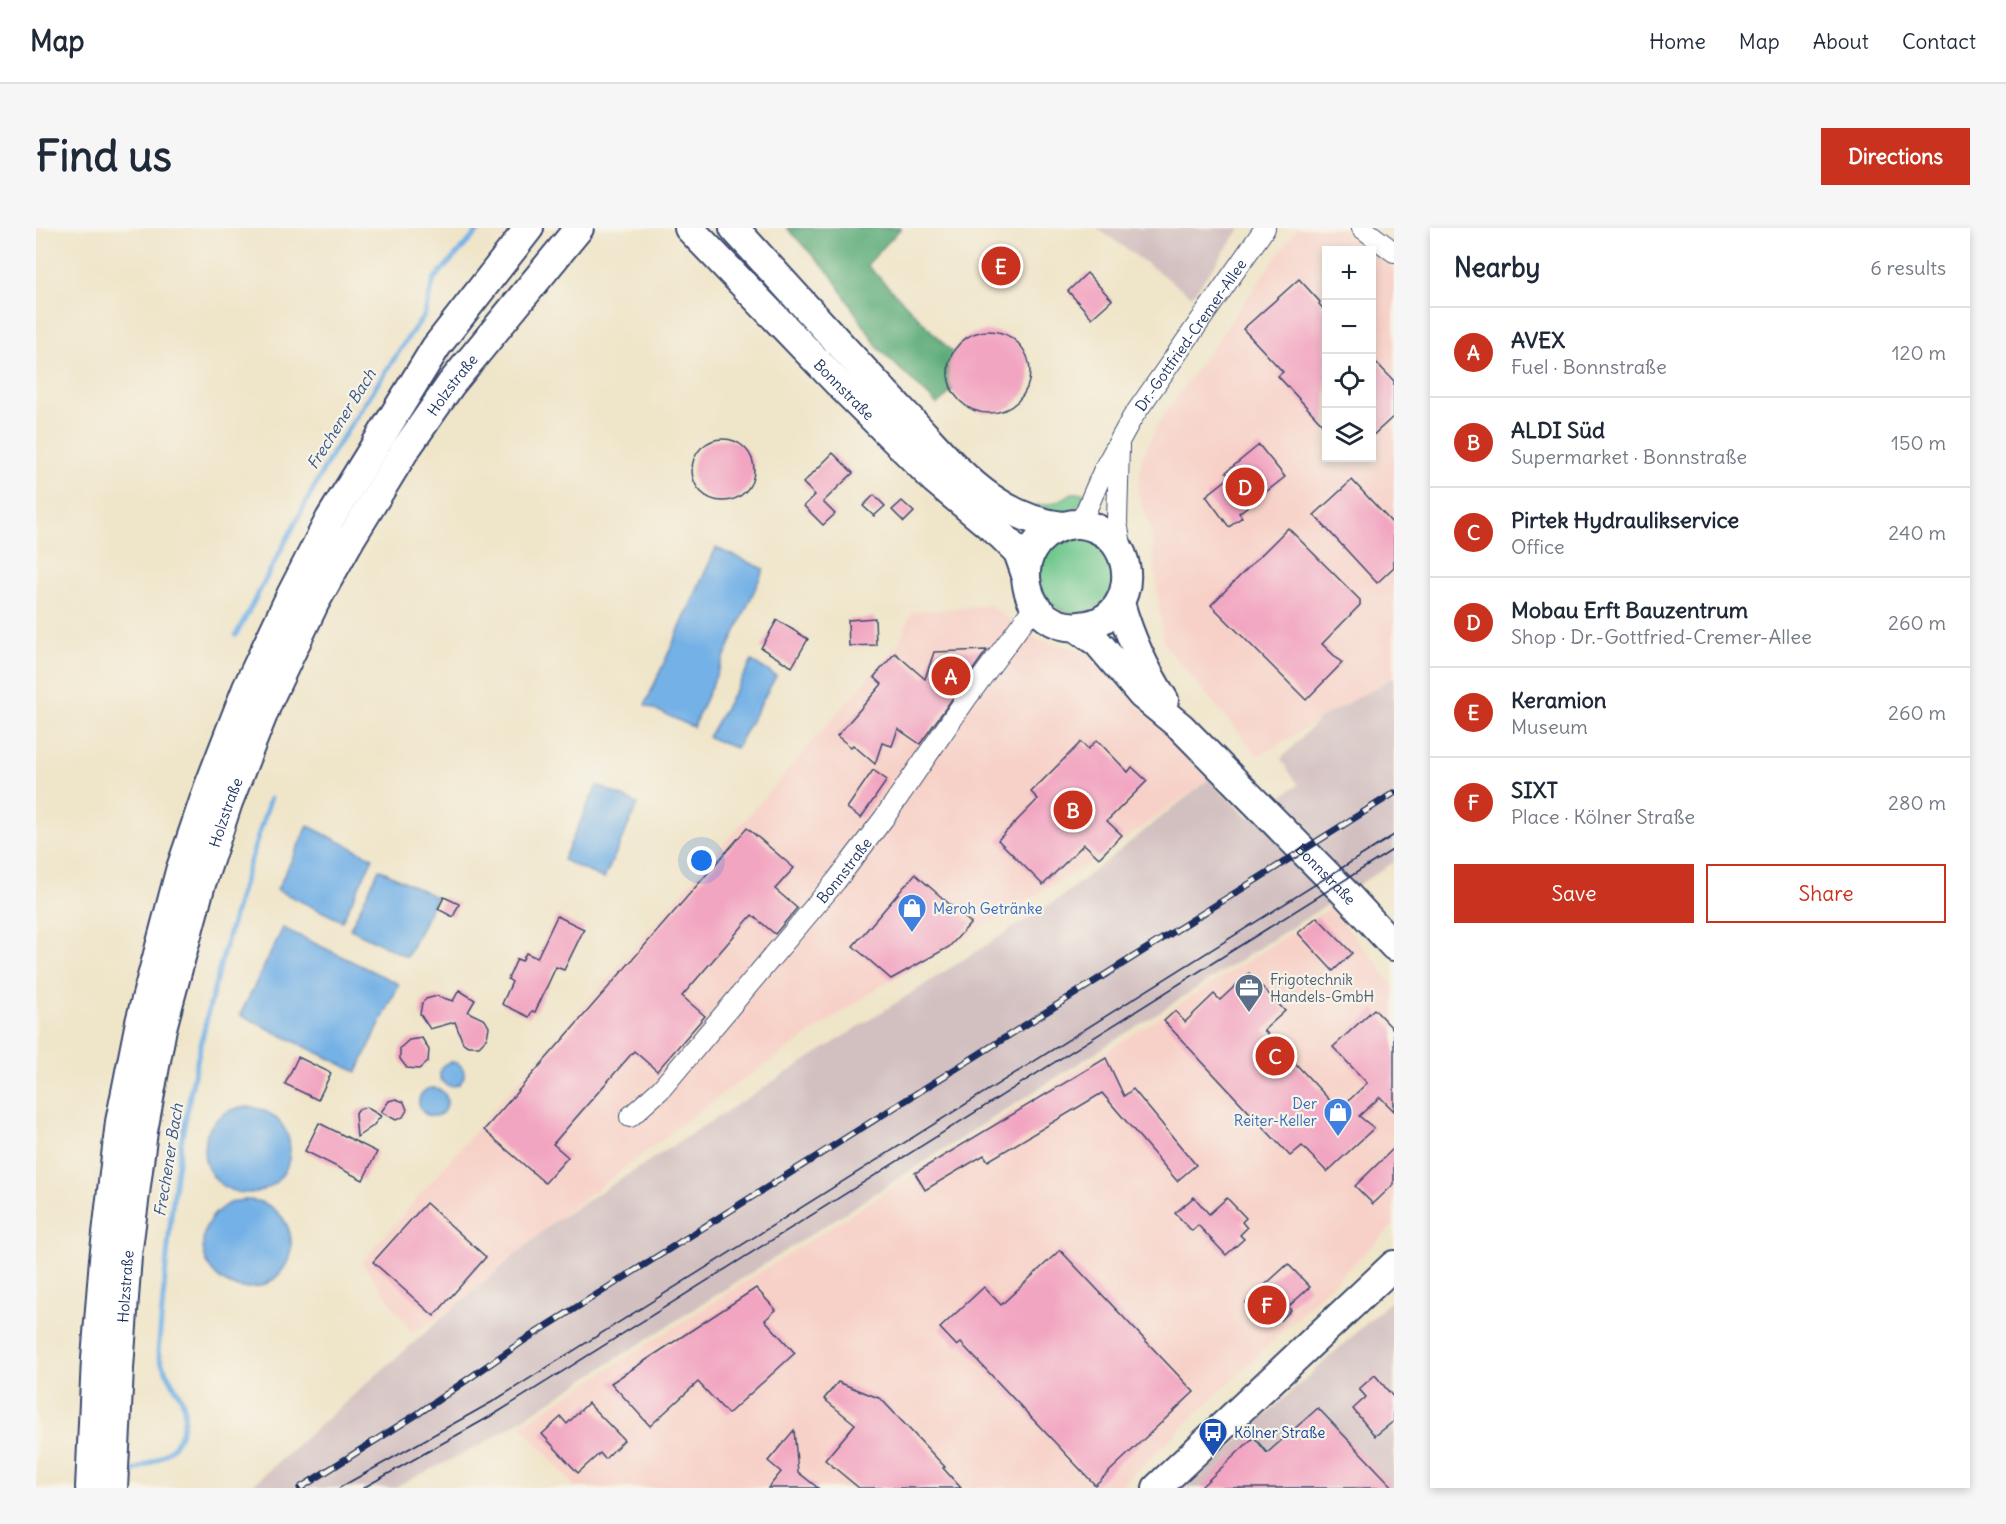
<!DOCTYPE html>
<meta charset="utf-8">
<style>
:root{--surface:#fff;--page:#f6f6f7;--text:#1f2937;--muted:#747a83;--line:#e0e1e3;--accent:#c8321e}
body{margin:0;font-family:Delius,sans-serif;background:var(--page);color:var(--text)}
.controls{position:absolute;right:18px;top:18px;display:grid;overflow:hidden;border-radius:0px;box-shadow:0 3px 9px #0003}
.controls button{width:54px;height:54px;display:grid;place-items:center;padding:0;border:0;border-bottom:2px solid var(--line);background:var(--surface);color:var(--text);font:30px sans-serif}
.you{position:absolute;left:666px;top:633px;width:21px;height:21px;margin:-15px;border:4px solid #fff;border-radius:50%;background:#1a73e8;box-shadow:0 0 0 9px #1a73e833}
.badge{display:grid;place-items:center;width:39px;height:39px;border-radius:50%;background:var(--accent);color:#fff;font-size:20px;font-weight:700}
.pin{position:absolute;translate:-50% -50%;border:3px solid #fff;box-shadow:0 2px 6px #0006}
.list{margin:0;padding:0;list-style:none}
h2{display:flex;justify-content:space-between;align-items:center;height:78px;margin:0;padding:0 24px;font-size:26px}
h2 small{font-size:20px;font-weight:400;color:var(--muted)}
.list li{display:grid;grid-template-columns:39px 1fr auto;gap:18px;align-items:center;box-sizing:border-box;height:90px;padding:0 24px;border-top:2px solid var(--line)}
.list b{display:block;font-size:22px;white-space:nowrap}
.list p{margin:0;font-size:20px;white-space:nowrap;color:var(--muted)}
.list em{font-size:20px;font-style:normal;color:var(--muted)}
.actions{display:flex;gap:12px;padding:18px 24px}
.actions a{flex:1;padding:14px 0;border:2px solid var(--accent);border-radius:0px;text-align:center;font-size:21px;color:var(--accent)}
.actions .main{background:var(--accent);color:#fff}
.icon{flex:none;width:33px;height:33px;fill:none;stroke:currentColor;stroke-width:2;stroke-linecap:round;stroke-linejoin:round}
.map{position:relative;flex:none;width:1358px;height:1260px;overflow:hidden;border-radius:0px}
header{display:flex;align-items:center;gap:36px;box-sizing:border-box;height:84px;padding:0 30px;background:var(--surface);border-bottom:2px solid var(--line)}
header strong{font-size:28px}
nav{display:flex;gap:33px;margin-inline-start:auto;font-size:21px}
.intro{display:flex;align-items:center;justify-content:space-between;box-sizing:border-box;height:144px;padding:0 36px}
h1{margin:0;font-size:42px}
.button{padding:15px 27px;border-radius:0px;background:var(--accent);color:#fff;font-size:21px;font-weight:700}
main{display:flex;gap:36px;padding:0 36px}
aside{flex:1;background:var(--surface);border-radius:0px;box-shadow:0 3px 9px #0003}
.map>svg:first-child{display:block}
.built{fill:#f7d1c8;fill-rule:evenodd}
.industrial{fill:#d2bfc0}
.green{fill:#70c88d;stroke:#467c76;stroke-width:1.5}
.forest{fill:#5cac78;stroke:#3c6e6b;stroke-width:1.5}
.water{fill:#73b1e6;stroke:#4770a2;stroke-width:1.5}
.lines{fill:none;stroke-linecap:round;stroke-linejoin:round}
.stream{stroke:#73b1e6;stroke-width:5}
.building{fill:#f2a5c1}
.street-casing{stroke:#3b4a6e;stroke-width:22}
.secondary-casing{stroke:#3b4a6e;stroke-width:32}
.street{stroke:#fff;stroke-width:20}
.secondary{stroke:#fff;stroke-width:28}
.tram{stroke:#1b2f5e;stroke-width:1.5}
.rail-casing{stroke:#1b2f5e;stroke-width:7}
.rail{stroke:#f7f3e8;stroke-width:4.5;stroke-dasharray:14;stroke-linecap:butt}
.labels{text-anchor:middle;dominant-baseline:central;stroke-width:4.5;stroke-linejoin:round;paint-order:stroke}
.street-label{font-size:15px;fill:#1b2f5e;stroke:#f7f3e8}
.shop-label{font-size:15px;fill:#366cbe;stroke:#f7f3e8;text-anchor:start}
.service-label{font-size:15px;fill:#4e5e75;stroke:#f7f3e8;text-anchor:start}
.transit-label{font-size:15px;fill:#164399;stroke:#f7f3e8;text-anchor:start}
.water-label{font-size:16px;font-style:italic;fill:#355687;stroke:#f7f3e8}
</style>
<header>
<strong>Map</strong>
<nav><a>Home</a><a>Map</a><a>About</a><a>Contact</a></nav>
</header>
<div class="intro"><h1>Find us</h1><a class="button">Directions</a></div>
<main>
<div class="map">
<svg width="1358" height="1260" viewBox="0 0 1358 1260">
<rect width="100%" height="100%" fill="#f7f3e8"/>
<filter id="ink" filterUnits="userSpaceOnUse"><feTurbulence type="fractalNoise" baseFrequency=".0167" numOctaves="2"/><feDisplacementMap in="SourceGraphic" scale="12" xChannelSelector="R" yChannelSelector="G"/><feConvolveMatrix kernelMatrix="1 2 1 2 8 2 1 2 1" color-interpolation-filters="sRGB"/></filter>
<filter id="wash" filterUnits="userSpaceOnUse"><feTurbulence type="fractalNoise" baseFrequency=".008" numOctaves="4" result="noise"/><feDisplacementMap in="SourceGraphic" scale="24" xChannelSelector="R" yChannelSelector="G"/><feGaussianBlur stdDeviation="1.35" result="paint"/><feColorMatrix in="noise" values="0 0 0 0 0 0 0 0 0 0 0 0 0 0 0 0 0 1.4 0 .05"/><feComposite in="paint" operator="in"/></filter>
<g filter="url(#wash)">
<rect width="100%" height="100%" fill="#efe5c9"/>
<g class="built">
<path d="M1261 0H1304L1341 26 1358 41V449L1222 528 1127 415 1115 303 1102 263 1106 230 1121 197ZM1290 22H1336V230H1290Z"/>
<polygon points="954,377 1002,412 1050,423 1173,551 1063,630 913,719 855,751 683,868 519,993 412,1085 376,1104 326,1034 863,414 876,384"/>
<polygon points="1294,680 1342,736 1358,760 1358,997 1083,1260 540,1260 485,1197"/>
</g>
<g class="industrial">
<polygon points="1061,0 1205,0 1156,68"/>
<polygon points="1358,449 1358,634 447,1216 357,1260 213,1260 339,1148 519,993 1024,670 1173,551 1212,590 1262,557 1245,531 1282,492"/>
<polygon points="1358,1070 1358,1260 1150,1260 1244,1174"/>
</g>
<g class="green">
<path d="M1036 265H1046L1051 268C1045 280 1027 286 1013 285 1005 285 996 280 989 278 1008 278 1021 276 1036 265Z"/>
<polygon points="1043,305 1076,325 1078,362 1059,381 1046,385 1033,385 1021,380 1010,371 1004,360 1003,333 1009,321"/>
</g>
<polygon class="forest" points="751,0 865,0 831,37 917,125 912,143 916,163 901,176 843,121 795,47"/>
<g class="water">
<polygon points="680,320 728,341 657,499 609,477"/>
<polygon points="716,433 740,448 700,520 672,509"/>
<polygon points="561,557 602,576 568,651 527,632"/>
<polygon points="272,598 337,630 306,693 241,662"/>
<polygon points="343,641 400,669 371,729 314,701"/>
<polygon points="247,700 363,756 321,844 204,787"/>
<circle cx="416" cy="846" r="12"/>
<circle cx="397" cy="874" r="14"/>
<circle cx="211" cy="922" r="43"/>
<circle cx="211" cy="1016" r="44"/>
</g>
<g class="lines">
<g class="stream">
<polyline points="200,407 297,224 373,108 388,88 398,51 445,0"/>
<path d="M87 1249C113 1232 139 1232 147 1197 149 1189 149 1177 145 1170 137 1153 126 1142 122 1124 128 1065 132 1006 140 947 159 818 194 694 234 571"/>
</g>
</g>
<g id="blocks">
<g class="building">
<polygon points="1051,45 1076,72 1056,90 1032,63"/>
<polygon points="1263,51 1284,74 1283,76 1290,84 1290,200 1242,148 1247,144 1207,101"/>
<circle cx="953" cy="144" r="41"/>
<polygon points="1335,129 1358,153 1358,188 1335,209"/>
<circle cx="687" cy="242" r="31"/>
<polygon points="1223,217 1249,249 1203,285 1206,289 1193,299 1170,268 1194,249 1190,244"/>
<polygon points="797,225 817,245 787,274 799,286 787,297 768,278 779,267 767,255"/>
<polygon points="1316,252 1358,297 1358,339 1341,355 1278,287"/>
<polygon points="838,267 849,278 838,288 827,278"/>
<polygon points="866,273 878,284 868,294 856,282"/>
<polygon points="1252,300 1324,372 1324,377 1286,416 1306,435 1270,472 1175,377"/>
<polygon points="839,390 840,417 813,418 812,392"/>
<polygon points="741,392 772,411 756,439 725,420"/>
<polygon points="951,422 884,516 862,501 856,518 846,515 839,536 817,517 815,519 801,508 846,456 838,449 859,425 889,451 898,424"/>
<polygon points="1061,512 1092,544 1096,539 1111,553 1071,593 1086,607 1063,630 1048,616 1007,657 962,612 1002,571 995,564 1045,514 1052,521"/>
<polygon points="837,542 851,552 825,590 811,580"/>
<polygon points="711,600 758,640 739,661 761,680 739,706 716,687 646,768 669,788 621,843 598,823 517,916 532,929 509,955 448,902"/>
<polygon points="879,646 935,695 913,719 855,751 817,718"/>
<polygon points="408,669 423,676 417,689 402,681"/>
<polygon points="521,688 548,701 528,742 520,739 499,784 496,783 493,789 466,776 476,754 472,751 481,731 486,733 490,725 501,730"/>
<polygon points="1281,689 1316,725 1297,743 1262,705"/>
<polygon points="1213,745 1249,783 1228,802 1303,882 1331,855 1297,819 1338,781 1358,802 1358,883 1344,869 1323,888 1338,900 1291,944 1266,918 1254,928 1128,793 1139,783 1149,794 1178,766 1184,772"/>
<polygon points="423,762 439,772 432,784 449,792 453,799 451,810 443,818 432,818 427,815 419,794 394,801 384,786 386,775 390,771 401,768 417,773"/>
<polygon points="386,810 393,822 392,833 383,841 371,840 364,831 364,820 373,812"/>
<polygon points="262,829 295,845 282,872 249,856"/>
<polygon points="1070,830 1088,868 1097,861 1160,937 1141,953 1066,865 952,933 948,927 889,962 879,945"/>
<polygon points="360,871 368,874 371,882 367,889 360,892 345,884 353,873"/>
<polygon points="330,879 345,888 337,898 321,909 319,886 322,882"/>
<polygon points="283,895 341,924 327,952 269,923"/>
<polygon points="1358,920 1358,956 1337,976 1319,958"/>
<polygon points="1158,969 1173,986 1191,970 1210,990 1206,994 1211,1000 1204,1007 1208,1011 1190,1027 1162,997 1156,1003 1139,985"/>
<polygon points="390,975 450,1029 398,1088 337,1034"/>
<polygon points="1024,1022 1158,1164 1059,1257 925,1115 921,1118 904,1100 948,1059 965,1077"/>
<polygon points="1252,1036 1274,1059 1252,1079 1255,1082 1245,1092 1242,1088 1231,1098 1209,1075"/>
<polygon points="720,1060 740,1082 729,1092 759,1125 692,1186 662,1154 614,1198 575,1155"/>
<polygon points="1339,1147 1358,1170 1358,1193 1339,1208 1317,1181 1330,1169 1323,1161"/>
<polygon points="802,1154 845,1171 909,1239 907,1240 925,1260 823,1260 789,1232 819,1196 788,1171"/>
<polygon points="552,1175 588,1212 569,1231 564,1225 542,1245 506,1206 525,1189 531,1196"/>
<polygon points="1282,1180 1358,1260 1164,1260 1218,1209 1231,1225"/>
<polygon points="758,1202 762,1244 782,1260 732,1260 745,1244 732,1233"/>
</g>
</g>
</g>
<g filter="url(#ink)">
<use href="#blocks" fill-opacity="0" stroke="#3b4a6e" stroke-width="1.5"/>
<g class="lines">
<g class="street-casing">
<g id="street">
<polyline points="1326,0 1358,24"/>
<polyline points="1083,218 1081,294 1086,323"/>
<path id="s1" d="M1040 296 1049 285 1069 239 1096 190 1229 0"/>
<path id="s2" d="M594 889 625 861 800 653 848 590 930 471 992 387 1001 380"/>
</g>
</g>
<g class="secondary-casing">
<g id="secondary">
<path id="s3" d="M653 0 803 156 899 252 966 308 982 324 989 344"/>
<path d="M698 0C755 63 812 126 870 187 897 215 923 248 955 270 975 284 1001 295 1026 298 1031 298 1035 296 1039 296 1053 295 1071 304 1079 315 1101 344 1090 390 1051 397 987 411 964 316 1028 298"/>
<path d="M1084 375C1094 410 1108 441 1128 472"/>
<path id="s4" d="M1040 399 1062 415 1106 467 1145 499 1310 666 1358 718"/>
<polyline points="54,1260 60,1131 68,1031 84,894 104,794 144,643 173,558 211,460 255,367 294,291 400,119 493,0"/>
<path id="s5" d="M77 1260 83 1140 91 1028 107 903 126 800 145 729 164 659 192 574 233 471 278 376 315 310 369 222 415 156 543 0"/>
<polyline points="1121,1260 1358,1037"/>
</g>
</g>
<use href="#street" class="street"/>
<use href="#secondary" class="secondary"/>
<g class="tram">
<polyline points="303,1260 456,1174 1358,607"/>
<polyline points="327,1260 462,1184 1358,621"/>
</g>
<g class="rail-casing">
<polyline id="rail" points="264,1260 383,1185 487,1113 1358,565"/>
</g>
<use href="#rail" class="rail"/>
</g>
</g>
<defs>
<g id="shop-pin" transform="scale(1.5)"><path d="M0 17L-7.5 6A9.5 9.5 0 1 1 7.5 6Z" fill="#3f7fe0" stroke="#f7f3e8"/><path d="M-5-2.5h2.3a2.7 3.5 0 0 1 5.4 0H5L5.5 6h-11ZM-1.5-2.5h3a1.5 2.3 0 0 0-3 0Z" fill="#fff"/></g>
<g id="office-pin" transform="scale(1.5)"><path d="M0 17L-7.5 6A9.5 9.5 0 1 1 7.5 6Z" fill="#5c6f8a" stroke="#f7f3e8"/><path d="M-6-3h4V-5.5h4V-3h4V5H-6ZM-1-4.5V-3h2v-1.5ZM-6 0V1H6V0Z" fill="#fff"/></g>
<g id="bus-pin" transform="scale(1.5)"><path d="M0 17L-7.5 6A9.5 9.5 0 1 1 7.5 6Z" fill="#1a4fb4" stroke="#f7f3e8"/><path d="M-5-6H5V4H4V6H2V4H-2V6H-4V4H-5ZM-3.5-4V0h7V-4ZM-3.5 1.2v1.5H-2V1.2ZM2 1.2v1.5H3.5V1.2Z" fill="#fff"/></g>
</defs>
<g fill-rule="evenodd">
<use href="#shop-pin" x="876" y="680"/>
<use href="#office-pin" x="1213" y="760"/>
<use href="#shop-pin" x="1302" y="884"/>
<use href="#bus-pin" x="1177" y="1204"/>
</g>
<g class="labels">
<g class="street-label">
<text stroke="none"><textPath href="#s1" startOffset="222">Dr.-Gottfried-Cremer-Allee</textPath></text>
<text stroke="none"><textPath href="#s5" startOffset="1174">Holzstraße</textPath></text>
<text stroke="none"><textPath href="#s3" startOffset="224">Bonnstraße</textPath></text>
<text stroke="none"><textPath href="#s5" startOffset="688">Holzstraße</textPath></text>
<text stroke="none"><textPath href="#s2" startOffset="327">Bonnstraße</textPath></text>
<text stroke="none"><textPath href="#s4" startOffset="352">Bonnstraße</textPath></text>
<text stroke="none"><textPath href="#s5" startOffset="202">Holzstraße</textPath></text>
</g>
<g class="shop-label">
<text x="897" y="680">Meroh Getränke</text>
<text x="1281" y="875" text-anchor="end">Der<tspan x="1281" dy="17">Reiter-Keller</tspan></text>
</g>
<g class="service-label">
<text x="1234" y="751">Frigotechnik<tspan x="1234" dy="17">Handels-GmbH</tspan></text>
</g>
<g class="transit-label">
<text x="1198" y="1204">Kölner Straße</text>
</g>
<g class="water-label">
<text transform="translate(305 191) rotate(-58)">Frechener Bach</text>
<text transform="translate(132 932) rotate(-81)">Frechener Bach</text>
</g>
</g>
</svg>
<div class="controls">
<button>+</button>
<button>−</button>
<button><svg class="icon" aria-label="locate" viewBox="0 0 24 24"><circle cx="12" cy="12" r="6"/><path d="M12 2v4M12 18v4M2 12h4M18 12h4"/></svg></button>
<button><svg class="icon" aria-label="layers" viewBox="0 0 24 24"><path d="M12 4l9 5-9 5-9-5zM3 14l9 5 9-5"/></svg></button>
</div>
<div class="you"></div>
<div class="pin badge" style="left:915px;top:448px">A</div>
<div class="pin badge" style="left:1037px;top:582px">B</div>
<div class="pin badge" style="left:1239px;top:828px">C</div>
<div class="pin badge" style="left:1209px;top:259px">D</div>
<div class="pin badge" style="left:965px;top:38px">E</div>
<div class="pin badge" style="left:1231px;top:1077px">F</div>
</div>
<aside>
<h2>Nearby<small>6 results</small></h2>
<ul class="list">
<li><span class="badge">A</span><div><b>AVEX</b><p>Fuel · Bonnstraße</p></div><em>120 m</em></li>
<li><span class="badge">B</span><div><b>ALDI Süd</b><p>Supermarket · Bonnstraße</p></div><em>150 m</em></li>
<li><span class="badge">C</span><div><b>Pirtek Hydraulikservice</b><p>Office</p></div><em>240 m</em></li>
<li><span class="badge">D</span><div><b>Mobau Erft Bauzentrum</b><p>Shop · Dr.-Gottfried-Cremer-Allee</p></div><em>260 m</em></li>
<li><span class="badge">E</span><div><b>Keramion</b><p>Museum</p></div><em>260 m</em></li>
<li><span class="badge">F</span><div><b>SIXT</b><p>Place · Kölner Straße</p></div><em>280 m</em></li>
</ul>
<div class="actions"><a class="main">Save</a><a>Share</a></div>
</aside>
</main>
